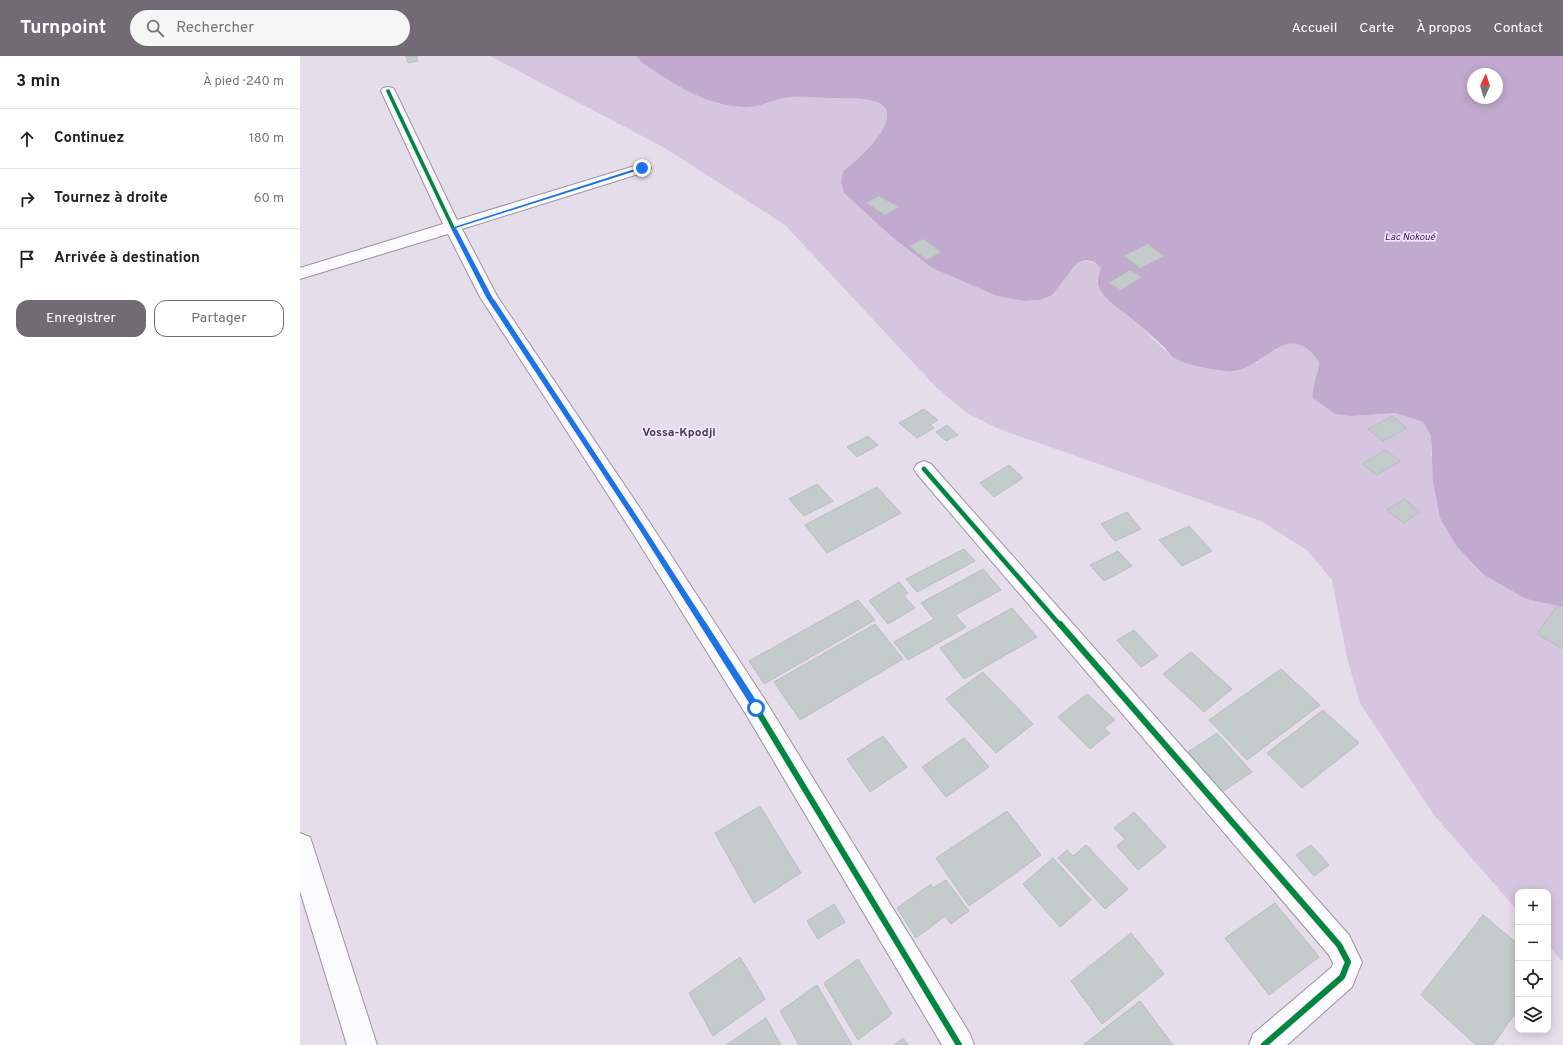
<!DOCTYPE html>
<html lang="fr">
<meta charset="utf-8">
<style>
:root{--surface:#fff;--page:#f6f6f6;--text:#222;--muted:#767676;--line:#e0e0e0;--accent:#726b76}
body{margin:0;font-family:Overpass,sans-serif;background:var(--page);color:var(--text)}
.controls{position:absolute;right:12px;bottom:12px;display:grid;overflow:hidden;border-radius:8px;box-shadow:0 2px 10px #0003}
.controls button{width:36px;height:36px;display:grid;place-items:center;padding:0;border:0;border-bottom:1px solid var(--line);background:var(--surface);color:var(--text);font:20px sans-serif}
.compass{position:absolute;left:1167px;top:12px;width:36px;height:36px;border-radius:50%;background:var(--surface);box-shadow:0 2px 10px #0003;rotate:4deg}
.stop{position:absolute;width:12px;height:12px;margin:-9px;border:3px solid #1a73e8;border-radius:50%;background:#fff}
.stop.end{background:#1a73e8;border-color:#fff;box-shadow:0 1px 4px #0008}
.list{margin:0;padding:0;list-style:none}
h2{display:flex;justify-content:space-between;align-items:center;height:52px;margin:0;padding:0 16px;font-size:17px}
h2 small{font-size:13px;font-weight:400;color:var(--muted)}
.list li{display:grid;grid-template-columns:26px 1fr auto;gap:12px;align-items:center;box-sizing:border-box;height:60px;padding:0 16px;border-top:1px solid var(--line)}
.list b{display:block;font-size:15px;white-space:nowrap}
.list em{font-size:13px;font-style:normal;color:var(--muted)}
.actions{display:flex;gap:8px;padding:12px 16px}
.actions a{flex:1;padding:9px 0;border:1px solid var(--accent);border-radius:12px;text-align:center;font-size:14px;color:var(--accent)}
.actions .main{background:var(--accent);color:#fff}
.icon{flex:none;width:22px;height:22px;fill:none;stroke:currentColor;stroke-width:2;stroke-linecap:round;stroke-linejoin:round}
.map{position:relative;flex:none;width:1263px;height:989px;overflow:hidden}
header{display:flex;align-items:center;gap:24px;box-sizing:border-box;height:56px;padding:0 20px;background:var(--accent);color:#fff}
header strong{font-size:19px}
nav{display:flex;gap:22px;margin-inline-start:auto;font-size:14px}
.search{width:280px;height:36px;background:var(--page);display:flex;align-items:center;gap:10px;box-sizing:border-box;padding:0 14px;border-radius:22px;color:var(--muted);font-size:15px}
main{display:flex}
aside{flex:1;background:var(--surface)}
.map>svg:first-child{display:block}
.green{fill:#d6c5df}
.water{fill:#c2a9ce;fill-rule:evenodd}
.building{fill:#c3cbcb;stroke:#bcbdc0}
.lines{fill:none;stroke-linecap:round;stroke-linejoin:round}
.minor-casing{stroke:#9b949e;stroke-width:2}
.tertiary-casing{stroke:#9b949e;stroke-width:2}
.minor{fill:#fbfafc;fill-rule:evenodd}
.tertiary{fill:#fbfafc;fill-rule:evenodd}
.cycleway-far2-casing{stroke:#f4e5fd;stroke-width:5.5}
.cycleway-far1-casing{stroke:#f4e5fd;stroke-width:7}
.cycleway-casing{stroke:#f4e5fd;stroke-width:8}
.cycleway-far2{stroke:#00873e;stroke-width:3.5}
.cycleway-far1{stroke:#00873e;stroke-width:4.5}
.cycleway{stroke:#00873e;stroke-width:6}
.route{fill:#1a73e8}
.labels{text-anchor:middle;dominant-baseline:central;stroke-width:3.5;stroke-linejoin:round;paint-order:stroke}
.far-water-label{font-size:10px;font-style:italic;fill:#3c134d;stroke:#f4e5fd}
.neighbourhood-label{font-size:12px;font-weight:bold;fill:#473a4d;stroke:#f4e5fd}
</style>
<header>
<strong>Turnpoint</strong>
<div class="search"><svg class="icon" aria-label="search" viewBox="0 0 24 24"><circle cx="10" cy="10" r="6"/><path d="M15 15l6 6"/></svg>Rechercher</div>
<nav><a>Accueil</a><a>Carte</a><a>À propos</a><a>Contact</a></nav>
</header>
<main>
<aside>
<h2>3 min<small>À pied · 240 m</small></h2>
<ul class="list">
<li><svg class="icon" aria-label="ahead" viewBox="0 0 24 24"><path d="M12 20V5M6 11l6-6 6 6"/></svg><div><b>Continuez</b></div><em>180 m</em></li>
<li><svg class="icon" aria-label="right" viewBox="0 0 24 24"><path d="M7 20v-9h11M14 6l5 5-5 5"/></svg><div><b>Tournez à droite</b></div><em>60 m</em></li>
<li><svg class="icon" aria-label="arrive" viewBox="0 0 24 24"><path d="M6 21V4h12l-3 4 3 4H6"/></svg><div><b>Arrivée à destination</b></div></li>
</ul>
<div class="actions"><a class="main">Enregistrer</a><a>Partager</a></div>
</aside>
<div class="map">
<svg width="1263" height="989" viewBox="0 0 1263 989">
<rect width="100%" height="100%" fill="#e6ddea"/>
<path class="green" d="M190 0H336L342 7C373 27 405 50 444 51 461 52 475 42 491 41 504 40 518 42 531 42 545 43 563 41 577 46 609 59 556 106 543 115L544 137 592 181 632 212 697 240 724 245 740 244 772 214 777 207C787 204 793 205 801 212L797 225 813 248 838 268 873 302 956 307C981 288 996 275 1019 306V312L1012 335 1052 360 1097 357 1123 366 1131 380V399L1157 491 1184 519 1226 543 1263 551V906L1248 889V836H1218V855L1134 759 1060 647 1047 602 1032 524 1007 494 961 465 699 373 667 357 636 331 485 169 363 91Z"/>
<path class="water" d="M336 0H1263V551L1226 543 1184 519 1157 491 1140 462 1133 425 1131 380 1123 366 1096 357 1052 360 1035 358 1013 342C1011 329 1019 319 1019 306 987 262 969 310 933 315 927 316 899 311 892 309 886 307 879 305 874 302 870 300 868 295 864 291 852 280 840 269 827 259 817 251 796 238 798 223 798 220 800 215 801 212L794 206 786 204 777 207 752 239 740 244 724 245 697 240 632 212 592 181 544 137 541 126 543 115C556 106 609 59 577 46 563 41 545 43 531 42 518 42 504 40 491 41 475 42 461 52 444 51 405 50 373 27 342 7ZM1173 18H1197V42H1173Z"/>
<g class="building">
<polygon points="106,0 117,0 118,5 108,7"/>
<polygon points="579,140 599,151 585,159 566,147"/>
<polygon points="623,183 641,196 627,204 609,190"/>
<polygon points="848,188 864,200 840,212 824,200"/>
<polygon points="830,214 842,221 821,234 809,227"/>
<polygon points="624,353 638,364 630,369 634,372 617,382 599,367"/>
<polygon points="1092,360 1107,372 1083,385 1068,373"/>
<polygon points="647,369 658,379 646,385 636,376"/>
<polygon points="568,380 578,389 557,401 547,391"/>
<polygon points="1085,394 1100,405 1077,419 1062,408"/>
<polygon points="709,409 723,422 694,441 680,427"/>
<polygon points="517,428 533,445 504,460 489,443"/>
<polygon points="577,431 601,457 527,497 505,469"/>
<polygon points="1104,443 1120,456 1103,467 1087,454"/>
<polygon points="827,456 841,473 815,485 801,468"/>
<polygon points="889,470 912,495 882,510 859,484"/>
<polygon points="664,493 675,505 617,536 606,523"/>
<polygon points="818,495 832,510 804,525 790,509"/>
<polygon points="683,513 701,534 655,559 666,571 608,604 594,586 634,563 621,547"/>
<polygon points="599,526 608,537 604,540 615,552 588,568 569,545"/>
<polygon points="558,544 575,564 464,628 449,605"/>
<polygon points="1257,550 1263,554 1263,593 1237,578"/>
<polygon points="712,552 737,581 664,623 640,592"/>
<polygon points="575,568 603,603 500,664 474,626"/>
<polygon points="834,574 858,600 841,611 817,584"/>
<polygon points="891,596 932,633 904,656 863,618"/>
<polygon points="981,613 1020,649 947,704 909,664"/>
<polygon points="683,616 733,668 696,697 646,643"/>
<polygon points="787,638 815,664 804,672 810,677 790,693 758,661"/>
<polygon points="1023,654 1059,687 1002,732 967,697"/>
<polygon points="917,677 952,716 922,736 888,696"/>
<polygon points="583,680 607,711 570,736 547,703"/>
<polygon points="664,682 689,711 646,741 622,711"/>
<polygon points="460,750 501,817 454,847 415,777"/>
<polygon points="707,755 741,799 669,850 636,802"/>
<polygon points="834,756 866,791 838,814 817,790 825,783 814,772"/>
<polygon points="786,789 828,833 805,853 758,802 767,794 773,800"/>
<polygon points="1011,789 1029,809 1014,820 996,799"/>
<polygon points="753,802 791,844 760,871 723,828"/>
<polygon points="646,824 669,855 651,868 645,860 616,882 597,852 631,828 633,832"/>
<polygon points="975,847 1019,901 969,939 925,882"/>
<polygon points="534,848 545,866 518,883 507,865"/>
<polygon points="1183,859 1218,888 1218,953 1193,989 1176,989 1121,939"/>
<polygon points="831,877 864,918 802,968 771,925"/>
<polygon points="440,901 465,943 413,980 389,937"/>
<polygon points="558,903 592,958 558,984 524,927"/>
<polygon points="517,929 552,989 499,989 480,955"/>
<polygon points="840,945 873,989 783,989"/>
<polygon points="466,962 481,989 426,989"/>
<polygon points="603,982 608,989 594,989"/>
</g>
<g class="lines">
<g class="minor-casing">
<g id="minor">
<polygon points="88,31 93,32 95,35 157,164 338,109 343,107 348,109 351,112 348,115 162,173 197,240 350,467 465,644 670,978 674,989 642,989 447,660 334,479 180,241 148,178 0,223 0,212 143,168 81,35 83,32"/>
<polygon points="624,405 631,408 1049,879 1062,906 1052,931 987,989 949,989 953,978 1032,911 1033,907 1029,899 617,418 614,413 617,408"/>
</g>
</g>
<g class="tertiary-casing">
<polygon id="tertiary" points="0,777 10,781 13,790 77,989 47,989 0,835"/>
</g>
<use href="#minor" class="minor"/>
<use href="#tertiary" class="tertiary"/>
<g class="cycleway-far2-casing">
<polyline id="cycleway-far2" points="88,35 153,172 193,247"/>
</g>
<g class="cycleway-far1-casing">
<g id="cycleway-far1">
<polyline points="193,246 342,473 403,569"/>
<polyline points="624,413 760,569"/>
</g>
</g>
<g class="cycleway-casing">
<g id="cycleway">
<polyline points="403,568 456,652 659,989"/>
<polyline points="760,568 1039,889 1048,906 1042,921 964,989"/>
</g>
</g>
<use href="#cycleway-far2" class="cycleway-far2"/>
<use href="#cycleway-far1" class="cycleway-far1"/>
<use href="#cycleway" class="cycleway"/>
</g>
<polygon class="route" points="341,111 345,112 156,172 192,241 344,471 459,649 459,654 456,655 454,654 340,474 186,241 151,172"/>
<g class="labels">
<g class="far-water-label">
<text x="1110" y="181">Lac Nokoué</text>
</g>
<g class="neighbourhood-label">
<text x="379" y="377">Vossa-Kpodji</text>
</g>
</g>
</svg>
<div class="controls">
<button>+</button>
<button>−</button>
<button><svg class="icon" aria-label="locate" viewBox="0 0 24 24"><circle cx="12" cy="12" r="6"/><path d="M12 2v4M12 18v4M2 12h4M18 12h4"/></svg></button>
<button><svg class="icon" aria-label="layers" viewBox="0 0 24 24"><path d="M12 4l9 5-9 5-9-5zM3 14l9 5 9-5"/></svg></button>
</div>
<svg class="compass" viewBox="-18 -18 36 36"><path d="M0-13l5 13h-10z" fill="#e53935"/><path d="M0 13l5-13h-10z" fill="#767676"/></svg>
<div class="stop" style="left:456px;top:652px"></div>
<div class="stop end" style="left:342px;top:112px"></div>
</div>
</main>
